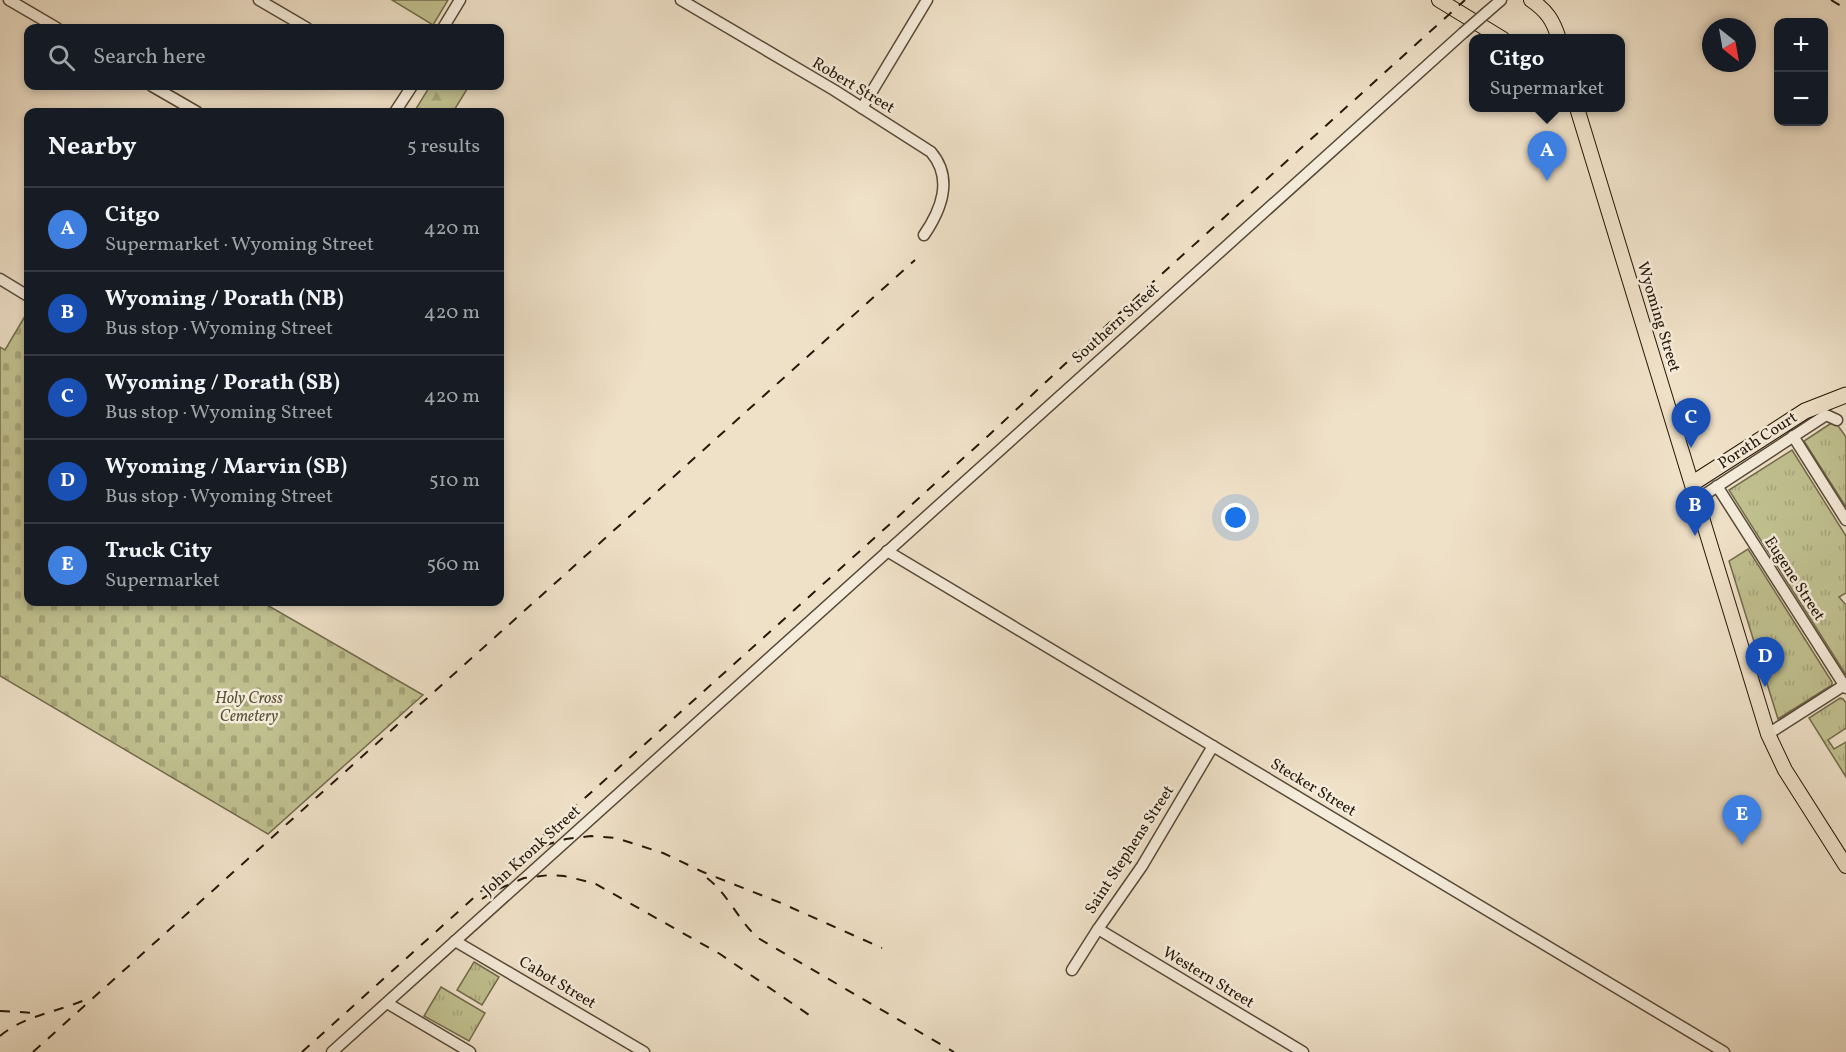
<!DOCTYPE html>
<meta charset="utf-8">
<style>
:root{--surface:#171b24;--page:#20242c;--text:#f1f3f6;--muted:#9ea1a6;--line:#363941;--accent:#c59692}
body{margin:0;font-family:Vollkorn,serif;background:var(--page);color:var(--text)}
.controls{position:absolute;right:18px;top:18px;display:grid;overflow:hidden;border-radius:12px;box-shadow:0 3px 9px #0003}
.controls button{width:54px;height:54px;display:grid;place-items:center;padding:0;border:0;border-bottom:2px solid var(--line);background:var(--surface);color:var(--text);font:30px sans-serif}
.compass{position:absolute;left:1702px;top:18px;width:54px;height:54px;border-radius:50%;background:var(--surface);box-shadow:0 3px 9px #0003;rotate:149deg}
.you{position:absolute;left:1236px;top:518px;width:21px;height:21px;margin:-15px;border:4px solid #fff;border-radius:50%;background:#1a73e8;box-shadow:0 0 0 9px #1a73e833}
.badge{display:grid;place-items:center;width:39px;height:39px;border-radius:50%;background:var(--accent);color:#fff;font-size:20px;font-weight:700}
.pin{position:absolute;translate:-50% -50px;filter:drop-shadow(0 2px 3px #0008)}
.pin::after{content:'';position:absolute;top:32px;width:21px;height:18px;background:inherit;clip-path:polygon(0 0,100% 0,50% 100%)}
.popup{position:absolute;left:1469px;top:34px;width:156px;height:78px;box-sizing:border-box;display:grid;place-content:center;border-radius:12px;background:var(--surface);filter:drop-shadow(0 2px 4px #0005);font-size:20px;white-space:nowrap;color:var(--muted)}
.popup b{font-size:22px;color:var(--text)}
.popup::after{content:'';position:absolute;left:50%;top:100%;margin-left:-12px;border:12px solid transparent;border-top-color:var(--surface)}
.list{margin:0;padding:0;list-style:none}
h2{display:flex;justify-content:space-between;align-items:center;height:78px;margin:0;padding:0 24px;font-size:26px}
h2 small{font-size:20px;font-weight:400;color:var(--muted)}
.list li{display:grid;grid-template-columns:39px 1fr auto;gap:18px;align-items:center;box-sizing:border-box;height:84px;padding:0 24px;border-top:2px solid var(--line)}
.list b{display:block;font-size:22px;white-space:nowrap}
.list p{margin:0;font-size:20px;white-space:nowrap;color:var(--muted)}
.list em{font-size:20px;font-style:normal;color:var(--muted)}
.icon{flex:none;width:33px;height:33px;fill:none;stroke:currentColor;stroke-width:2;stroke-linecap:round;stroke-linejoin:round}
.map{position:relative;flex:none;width:1846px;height:1052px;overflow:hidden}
.search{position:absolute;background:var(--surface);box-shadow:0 3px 9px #0003;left:24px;top:24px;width:480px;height:66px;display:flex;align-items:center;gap:15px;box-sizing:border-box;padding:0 21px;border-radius:12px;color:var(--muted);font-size:22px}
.panel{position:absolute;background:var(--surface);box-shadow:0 3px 9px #0003;left:24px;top:108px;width:480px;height:498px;border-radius:12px}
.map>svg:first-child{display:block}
.grass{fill:url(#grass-tufts);stroke:#736c4c;stroke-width:1.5}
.forest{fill:url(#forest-firs);stroke:#736c4c;stroke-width:1.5}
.cemetery{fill:url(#cemetery-stones);stroke:#736c4c;stroke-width:1.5}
.park{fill:#c1c190;stroke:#736c4c;stroke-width:1.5}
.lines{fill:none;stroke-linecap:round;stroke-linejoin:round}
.minor-casing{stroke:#584a38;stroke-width:13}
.major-casing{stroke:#251808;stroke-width:16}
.highway-casing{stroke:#251808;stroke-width:17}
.minor{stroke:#f5ecdb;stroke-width:10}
.major{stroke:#efe1c8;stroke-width:14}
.highway{stroke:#efe1c8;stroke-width:15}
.rail{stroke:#251808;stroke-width:2;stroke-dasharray:10 10;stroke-linecap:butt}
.minor-bridge-casing{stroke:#584a38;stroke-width:13;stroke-linecap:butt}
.minor-bridge{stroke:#f5ecdb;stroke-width:10}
.labels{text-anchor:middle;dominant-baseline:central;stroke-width:5;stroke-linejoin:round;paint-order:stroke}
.street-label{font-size:16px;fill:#251808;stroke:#f5ecdb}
.park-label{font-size:16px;font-style:italic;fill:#5c5338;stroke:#f5ecdb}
</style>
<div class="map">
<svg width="1846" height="1052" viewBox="0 0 1846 1052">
<defs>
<pattern id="grass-tufts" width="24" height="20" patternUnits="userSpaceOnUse" patternTransform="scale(1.5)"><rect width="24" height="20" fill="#c1c190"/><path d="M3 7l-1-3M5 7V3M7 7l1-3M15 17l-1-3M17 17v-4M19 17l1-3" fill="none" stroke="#a6a57b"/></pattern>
<pattern id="forest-firs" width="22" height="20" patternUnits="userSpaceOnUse" patternTransform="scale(1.5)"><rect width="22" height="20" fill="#c1c190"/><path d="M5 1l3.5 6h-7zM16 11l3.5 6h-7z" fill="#a6a57b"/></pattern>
<pattern id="cemetery-stones" width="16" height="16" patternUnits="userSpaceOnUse" patternTransform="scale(1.5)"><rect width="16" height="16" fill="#c1c190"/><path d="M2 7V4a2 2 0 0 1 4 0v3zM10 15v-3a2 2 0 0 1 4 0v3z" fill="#a6a57b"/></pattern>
</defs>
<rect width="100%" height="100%" fill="#efe1c8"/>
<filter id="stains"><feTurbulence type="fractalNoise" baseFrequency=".00333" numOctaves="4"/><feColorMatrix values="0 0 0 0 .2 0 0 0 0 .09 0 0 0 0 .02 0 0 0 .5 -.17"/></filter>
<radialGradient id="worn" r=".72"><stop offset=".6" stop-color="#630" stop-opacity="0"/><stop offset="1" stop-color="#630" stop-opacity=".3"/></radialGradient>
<g class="grass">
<polygon points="1833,422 1839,427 1846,437 1846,507 1804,441"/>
<polygon points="1792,450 1846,536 1846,593 1839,597 1846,605 1846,675 1729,490"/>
<polygon points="1748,549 1832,682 1832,685 1778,719 1729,561"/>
<polygon points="1840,698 1843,699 1846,703 1846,728 1828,740 1834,749 1846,742 1846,777 1809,718"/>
<polygon points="474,962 499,977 482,1005 457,990"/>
<polygon points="441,987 485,1013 469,1041 424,1016"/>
</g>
<polygon class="forest" points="430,86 469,86 453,112 414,112"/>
<polygon class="cemetery" points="28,311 28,602 262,602 423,695 268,834 0,676 0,347 5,350"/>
<polygon class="park" points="392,0 448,0 433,25"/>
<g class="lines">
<g class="minor-casing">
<g id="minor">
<polyline points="9,0 57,28"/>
<polyline points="259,0 307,28"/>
<path d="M681 0 834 90 931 152C954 179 941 210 924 235"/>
<polyline points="1486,13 1501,0"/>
<polyline points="443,28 460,0"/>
<polyline points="152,86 197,112"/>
<polyline points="862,108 927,0"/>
<polyline points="395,112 412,86"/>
<polyline points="0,279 28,296"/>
<polyline points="1793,436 1846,520"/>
<polyline points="1717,486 1846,688"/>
<polyline points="1698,499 1826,415 1837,420"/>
<polyline points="887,551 1724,1052"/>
<polyline points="1768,734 1846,684"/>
<polyline points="1098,929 1303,1052"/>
<polyline points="455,941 644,1052"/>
<polyline points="1072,970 1098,929 1142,866 1213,746"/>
<polyline points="387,1003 470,1052"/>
<polyline points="332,1052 1463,33"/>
</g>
</g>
<g class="major-casing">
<g id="major">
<polyline points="1439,0 1503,39"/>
<path d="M1531 0C1547 11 1553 20 1559 39"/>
<polyline points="1577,108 1768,734 1785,770 1846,866"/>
</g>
</g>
<g class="highway-casing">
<polyline id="highway" points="1693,483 1805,411 1846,395"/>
</g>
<use href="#minor" class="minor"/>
<use href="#major" class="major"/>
<use href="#highway" class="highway"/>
<g class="rail">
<polyline points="1831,0 1846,9"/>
<polyline points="528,857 549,844 566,839 591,836 616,838 663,853 703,872 781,903 882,948"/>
<path d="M707 878C728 894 738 920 758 938L954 1052"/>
<polyline points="482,899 494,891 524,878 550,875 564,876 594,883 720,954 815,1019"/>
<polyline points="0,1011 36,1013"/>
<path d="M0 1036C25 1015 58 1012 87 999"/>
<polyline points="33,1052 915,260"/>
<polyline points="302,1052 988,436 1154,281 1465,0"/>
</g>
<g class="minor-bridge-casing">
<polyline id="minor-bridge" points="1463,33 1486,13"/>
</g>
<use href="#minor-bridge" class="minor-bridge"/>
</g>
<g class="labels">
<g class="street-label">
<text transform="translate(853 86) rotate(31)">Robert Street</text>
<text transform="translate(1658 317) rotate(73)">Wyoming Street</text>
<text transform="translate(1116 324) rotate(-42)">Southern Street</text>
<text transform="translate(1758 441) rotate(-33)">Porath Court</text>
<text transform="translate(1794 579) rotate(57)">Eugene Street</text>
<text transform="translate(1313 788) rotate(31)">Stecker Street</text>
<text transform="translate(1130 850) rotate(-57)">Saint Stephens Street</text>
<text transform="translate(532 851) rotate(-42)">John Kronk Street</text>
<text transform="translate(1208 978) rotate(31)">Western Street</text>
<text transform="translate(557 983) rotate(31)">Cabot Street</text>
</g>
<g class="park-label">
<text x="249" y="699">Holy Cross<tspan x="249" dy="18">Cemetery</tspan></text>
</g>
</g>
<rect width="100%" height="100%" filter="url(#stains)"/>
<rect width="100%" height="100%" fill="url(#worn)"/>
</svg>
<div class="controls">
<button>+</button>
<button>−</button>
</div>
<svg class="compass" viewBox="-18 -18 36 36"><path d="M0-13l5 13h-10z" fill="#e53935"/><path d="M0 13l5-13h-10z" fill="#9ea1a6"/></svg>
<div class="you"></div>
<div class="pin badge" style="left:1547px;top:181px;background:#3f7fe0">A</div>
<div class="popup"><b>Citgo</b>Supermarket</div>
<div class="pin badge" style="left:1695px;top:536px;background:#1a4fb4">B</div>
<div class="pin badge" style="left:1691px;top:448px;background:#1a4fb4">C</div>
<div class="pin badge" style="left:1765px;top:687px;background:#1a4fb4">D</div>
<div class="pin badge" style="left:1742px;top:845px;background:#3f7fe0">E</div>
<div class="search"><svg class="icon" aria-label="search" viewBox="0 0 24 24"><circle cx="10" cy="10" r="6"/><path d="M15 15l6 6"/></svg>Search here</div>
<section class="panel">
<h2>Nearby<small>5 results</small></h2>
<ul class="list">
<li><span class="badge" style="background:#3f7fe0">A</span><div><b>Citgo</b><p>Supermarket · Wyoming Street</p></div><em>420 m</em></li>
<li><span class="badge" style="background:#1a4fb4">B</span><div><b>Wyoming / Porath (NB)</b><p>Bus stop · Wyoming Street</p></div><em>420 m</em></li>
<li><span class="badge" style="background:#1a4fb4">C</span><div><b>Wyoming / Porath (SB)</b><p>Bus stop · Wyoming Street</p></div><em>420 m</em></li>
<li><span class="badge" style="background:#1a4fb4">D</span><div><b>Wyoming / Marvin (SB)</b><p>Bus stop · Wyoming Street</p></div><em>510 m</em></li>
<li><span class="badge" style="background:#3f7fe0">E</span><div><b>Truck City</b><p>Supermarket</p></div><em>560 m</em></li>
</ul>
</section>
</div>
